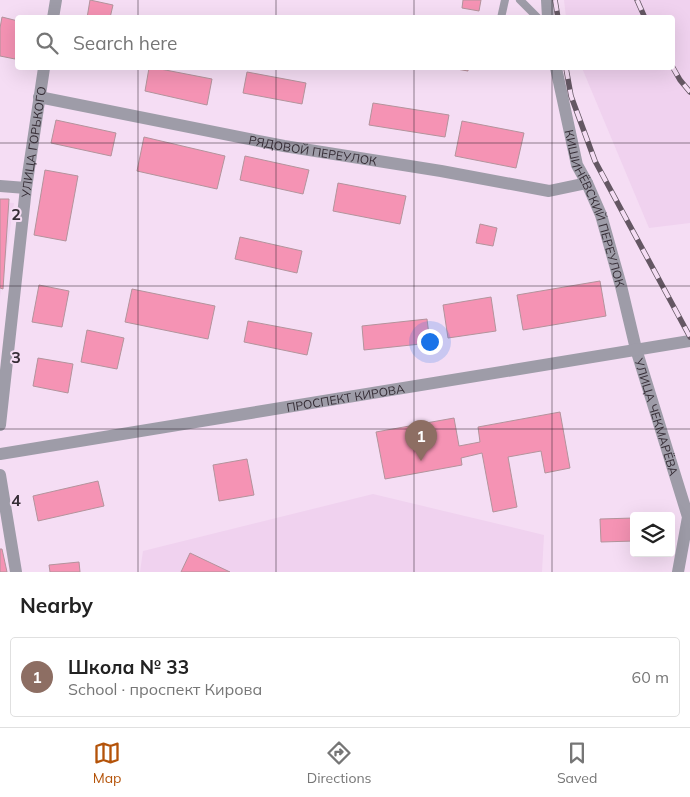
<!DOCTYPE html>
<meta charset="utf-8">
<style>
:root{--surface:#fff;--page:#f6f6f6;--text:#222;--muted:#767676;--line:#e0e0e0;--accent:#b45309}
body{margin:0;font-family:Mulish,sans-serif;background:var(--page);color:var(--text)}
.controls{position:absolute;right:15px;bottom:15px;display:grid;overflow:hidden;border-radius:5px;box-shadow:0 5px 20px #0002}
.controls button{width:45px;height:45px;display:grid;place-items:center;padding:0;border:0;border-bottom:1px solid var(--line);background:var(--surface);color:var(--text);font:25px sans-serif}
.you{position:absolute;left:429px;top:341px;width:18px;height:18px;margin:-12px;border:4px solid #fff;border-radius:50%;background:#1a73e8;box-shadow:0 0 0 8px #1a73e833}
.badge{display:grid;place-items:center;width:32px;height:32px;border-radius:50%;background:var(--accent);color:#fff;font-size:16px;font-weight:700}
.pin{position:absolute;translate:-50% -41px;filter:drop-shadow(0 1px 2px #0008)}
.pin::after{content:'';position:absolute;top:26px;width:18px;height:15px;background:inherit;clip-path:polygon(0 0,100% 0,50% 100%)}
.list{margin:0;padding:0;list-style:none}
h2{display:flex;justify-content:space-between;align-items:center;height:65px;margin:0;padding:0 20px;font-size:21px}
h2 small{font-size:16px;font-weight:400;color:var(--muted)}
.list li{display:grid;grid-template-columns:32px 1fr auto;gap:15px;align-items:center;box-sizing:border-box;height:80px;margin:0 10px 10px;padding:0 10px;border:1px solid var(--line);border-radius:5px}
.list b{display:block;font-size:19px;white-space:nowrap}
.list p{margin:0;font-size:16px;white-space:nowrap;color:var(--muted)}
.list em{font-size:16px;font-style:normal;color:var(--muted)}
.icon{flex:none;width:28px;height:28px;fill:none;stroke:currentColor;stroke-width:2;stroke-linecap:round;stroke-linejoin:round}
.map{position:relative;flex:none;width:690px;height:572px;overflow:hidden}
.search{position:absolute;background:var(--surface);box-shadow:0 5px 20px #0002;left:15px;right:15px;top:15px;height:55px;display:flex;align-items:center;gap:12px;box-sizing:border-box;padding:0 18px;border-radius:5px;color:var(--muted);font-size:19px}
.sheet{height:155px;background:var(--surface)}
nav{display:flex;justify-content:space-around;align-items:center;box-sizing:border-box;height:70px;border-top:1px solid var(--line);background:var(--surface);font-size:14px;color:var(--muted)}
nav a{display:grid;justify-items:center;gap:2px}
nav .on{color:var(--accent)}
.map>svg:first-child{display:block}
.built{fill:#f0d2ef}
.building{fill:#f593b4;stroke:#b3939c}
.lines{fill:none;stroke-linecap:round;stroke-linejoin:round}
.service{stroke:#9e9ca8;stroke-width:8}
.minor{stroke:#9e9ca8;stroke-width:12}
.tertiary{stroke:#9e9ca8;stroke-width:12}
.rail-casing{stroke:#645763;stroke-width:5.5}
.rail{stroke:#f5ddf4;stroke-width:4;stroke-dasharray:11;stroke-linecap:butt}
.grid{fill:none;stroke:#362d36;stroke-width:1;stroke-opacity:0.55}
.labels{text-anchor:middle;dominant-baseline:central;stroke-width:4;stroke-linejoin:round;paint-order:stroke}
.street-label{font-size:12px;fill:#362d36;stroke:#f5ddf4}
.grid-label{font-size:16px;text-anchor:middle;font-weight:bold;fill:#362d36;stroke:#f5ddf4;stroke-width:4;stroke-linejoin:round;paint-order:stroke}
</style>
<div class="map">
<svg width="690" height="572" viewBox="0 0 690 572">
<rect width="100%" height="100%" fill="#f5ddf4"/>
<g class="built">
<polygon points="564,0 690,0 690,223 649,228 582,68 672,68 672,18 566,17"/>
<polygon points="0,202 14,203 0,297"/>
<polygon points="373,494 544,535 542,572 140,572 143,551"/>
</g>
<g class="building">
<polygon points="90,0 113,5 110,18 87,18"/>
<polygon points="463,0 481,0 479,11 462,8"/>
<polygon points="2,17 18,21 18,46 15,59 0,56 0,28"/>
<polygon points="149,68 155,68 212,79 207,105 145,91"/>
<polygon points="451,68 468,68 468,71"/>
<polygon points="247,72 306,83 302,104 243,93"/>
<polygon points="373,103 449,115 445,137 369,125"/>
<polygon points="56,120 116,133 111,156 51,143"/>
<polygon points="462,121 524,133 516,168 455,156"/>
<polygon points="144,137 225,156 217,189 137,171"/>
<polygon points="245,156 309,170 303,194 240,180"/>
<polygon points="45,170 78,176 66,241 34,235"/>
<polygon points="338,183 406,196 400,224 333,211"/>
<polygon points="0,199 9,199 3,289 0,288"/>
<polygon points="480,224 497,228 493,246 476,243"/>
<polygon points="240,237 302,251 297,273 235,259"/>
<polygon points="600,281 606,316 523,330 517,295"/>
<polygon points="39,285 69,291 62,327 32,322"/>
<polygon points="132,289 215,306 208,339 125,322"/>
<polygon points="491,297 496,331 448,338 443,305"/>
<polygon points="427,319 430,343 364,350 362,326"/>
<polygon points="248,321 312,333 307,355 244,342"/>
<polygon points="87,330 124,338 117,369 81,362"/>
<polygon points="38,358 73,364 68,393 33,386"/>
<polygon points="560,412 570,468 545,473 541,451 508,457 517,507 493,512 482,453 461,458 462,465 385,479 376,432 454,418 459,446 480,442 478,427"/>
<polygon points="247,459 254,495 219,501 213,465"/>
<polygon points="98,481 104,506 38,521 33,496"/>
<polygon points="634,518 634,541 601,542 600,519"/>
<polygon points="0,549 2,549 7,572 0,572"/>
<polygon points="190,553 230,572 181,572"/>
<polygon points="79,562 80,572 50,572 49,565"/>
</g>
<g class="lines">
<g class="service">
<polyline points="520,0 538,18"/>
<polyline points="501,18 505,0"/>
</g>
<g class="minor">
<polyline points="547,0 548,18"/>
<path id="s1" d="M556 68 577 165 587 183 601 215 621 286 636 349"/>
<path id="s2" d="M39 97 284 146 441 171 549 191 587 183"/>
<polyline points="0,186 26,188"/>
</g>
<g class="tertiary">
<polyline points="53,18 56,0"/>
<path id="s3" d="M636 349 688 517 678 572"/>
<path id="s4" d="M0 425 26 188 44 68"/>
<path id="s5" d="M0 454 690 341"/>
<polyline points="0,475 16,572"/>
</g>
<g class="rail-casing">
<g id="rail">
<polyline points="555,0 558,18"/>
<polyline points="637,0 645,18"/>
<polyline points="672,66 680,80 690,92"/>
<polyline points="566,68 571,96 595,161 690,337"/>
</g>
</g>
<use href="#rail" class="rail"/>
</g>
<path class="grid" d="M138 0V18M276 0V18M414 0V18M552 0V18M138 68V572M276 68V572M414 68V572M552 68V572M0 143H690M0 286H690M0 429H690"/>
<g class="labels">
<g class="street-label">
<text stroke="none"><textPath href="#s4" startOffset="285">УЛИЦА ГОРЬКОГО</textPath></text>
<text stroke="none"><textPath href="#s2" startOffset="279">РЯДОВОЙ ПЕРЕУЛОК</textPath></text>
<text stroke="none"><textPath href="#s1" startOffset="146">КИШИНЁВСКИЙ ПЕРЕУЛОК</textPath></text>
<text stroke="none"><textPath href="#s5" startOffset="350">ПРОСПЕКТ КИРОВА</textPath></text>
<text stroke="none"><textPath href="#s3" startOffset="71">УЛИЦА ЧЕКМАРЁВА</textPath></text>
</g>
</g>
<g class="grid-label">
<text x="16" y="220">2</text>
<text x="16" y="363">3</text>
<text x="16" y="506">4</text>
</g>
</svg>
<div class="controls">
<button><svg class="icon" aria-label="layers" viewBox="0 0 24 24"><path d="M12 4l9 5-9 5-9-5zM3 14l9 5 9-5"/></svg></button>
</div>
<div class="you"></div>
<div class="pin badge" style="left:421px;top:461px;background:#8d6e63">1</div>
<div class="search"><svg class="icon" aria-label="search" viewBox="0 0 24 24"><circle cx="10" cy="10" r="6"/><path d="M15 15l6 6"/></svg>Search here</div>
</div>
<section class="sheet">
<h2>Nearby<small></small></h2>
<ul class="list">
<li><span class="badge" style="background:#8d6e63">1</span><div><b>Школа № 33</b><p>School · проспект Кирова</p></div><em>60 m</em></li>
</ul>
</section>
<nav>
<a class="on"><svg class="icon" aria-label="map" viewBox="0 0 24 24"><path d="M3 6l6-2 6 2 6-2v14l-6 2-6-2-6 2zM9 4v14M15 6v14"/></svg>Map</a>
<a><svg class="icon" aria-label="directions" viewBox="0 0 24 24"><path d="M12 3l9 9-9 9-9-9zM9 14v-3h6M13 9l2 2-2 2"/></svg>Directions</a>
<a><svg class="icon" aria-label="saved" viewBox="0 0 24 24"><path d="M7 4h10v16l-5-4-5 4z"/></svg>Saved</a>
</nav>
